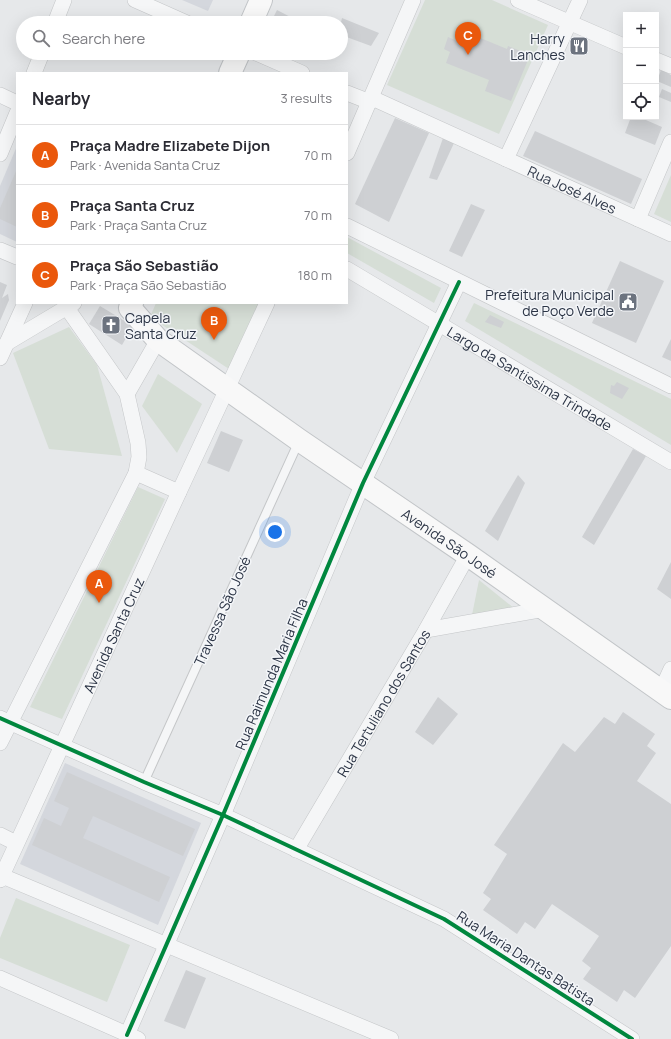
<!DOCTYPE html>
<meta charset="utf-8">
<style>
:root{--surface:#fff;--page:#f2f2f3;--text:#2b2b33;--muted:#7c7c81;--line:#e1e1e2;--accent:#ea580c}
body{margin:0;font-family:Manrope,sans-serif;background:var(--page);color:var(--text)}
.controls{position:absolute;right:12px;top:12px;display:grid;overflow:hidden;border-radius:0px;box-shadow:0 4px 16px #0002}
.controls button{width:36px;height:36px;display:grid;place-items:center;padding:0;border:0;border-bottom:1px solid var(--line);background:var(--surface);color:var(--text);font:20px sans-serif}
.you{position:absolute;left:275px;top:532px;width:14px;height:14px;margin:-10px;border:3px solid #fff;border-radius:50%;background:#1a73e8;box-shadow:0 0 0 6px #1a73e833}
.badge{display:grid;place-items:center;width:26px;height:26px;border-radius:50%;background:var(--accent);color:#fff;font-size:13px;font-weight:700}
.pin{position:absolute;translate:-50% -33px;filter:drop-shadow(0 1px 2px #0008)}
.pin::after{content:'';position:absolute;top:21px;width:14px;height:12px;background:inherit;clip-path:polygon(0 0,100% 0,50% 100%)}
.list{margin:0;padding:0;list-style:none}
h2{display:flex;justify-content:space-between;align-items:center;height:52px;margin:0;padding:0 16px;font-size:17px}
h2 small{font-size:13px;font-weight:400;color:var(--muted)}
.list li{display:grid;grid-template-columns:26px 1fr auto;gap:12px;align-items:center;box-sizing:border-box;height:60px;padding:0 16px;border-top:1px solid var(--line)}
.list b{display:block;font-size:15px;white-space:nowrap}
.list p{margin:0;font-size:13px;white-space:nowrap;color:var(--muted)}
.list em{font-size:13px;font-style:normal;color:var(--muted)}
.icon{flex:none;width:22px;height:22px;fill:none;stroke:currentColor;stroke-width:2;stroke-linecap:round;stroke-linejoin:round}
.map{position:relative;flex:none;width:671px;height:1039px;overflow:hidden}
.search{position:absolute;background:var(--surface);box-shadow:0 4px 16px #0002;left:16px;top:16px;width:332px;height:44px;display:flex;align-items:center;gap:10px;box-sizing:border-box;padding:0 14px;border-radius:22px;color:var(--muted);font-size:15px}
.panel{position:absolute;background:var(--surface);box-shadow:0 4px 16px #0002;left:16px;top:72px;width:332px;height:232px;border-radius:0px}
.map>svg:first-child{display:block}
.built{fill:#d4d7dd}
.green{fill:#d6ded6}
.building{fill:#ced0d3}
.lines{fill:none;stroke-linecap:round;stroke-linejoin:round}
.service-casing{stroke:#c4c6c8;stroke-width:10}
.minor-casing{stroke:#c4c6c8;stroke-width:16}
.primary-casing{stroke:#c2c5c8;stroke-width:24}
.service{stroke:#f5f6f7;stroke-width:8}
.minor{stroke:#f5f6f7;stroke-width:15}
.primary{stroke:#f8f8f8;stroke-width:22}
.cycleway-casing{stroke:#f4f6f9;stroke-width:6}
.cycleway{stroke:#00873e;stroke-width:4}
.labels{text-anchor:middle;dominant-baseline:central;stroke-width:3;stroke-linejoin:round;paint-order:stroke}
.poi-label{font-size:14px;fill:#2b3445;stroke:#f4f6f9;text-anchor:end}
.street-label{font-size:14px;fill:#2b3445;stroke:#f4f6f9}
</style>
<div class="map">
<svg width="671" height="1039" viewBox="0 0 671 1039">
<rect width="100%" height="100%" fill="#e6e8ea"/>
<g class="built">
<polygon points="182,0 213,0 208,11"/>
<polygon points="17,146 17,242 0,234 0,186"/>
<polygon points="65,763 201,823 158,925 20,864"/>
</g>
<g class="green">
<polygon points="425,0 492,0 548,25 499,134 387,85"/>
<polygon points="671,175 671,222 654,214"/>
<polygon points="347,237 441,288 434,303 347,253"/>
<polygon points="156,303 259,303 229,369 150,317"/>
<polygon points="474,303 671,399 671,445 465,321"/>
<polygon points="69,327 97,365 122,456 49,449 13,353"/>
<polygon points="158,374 202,404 177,453 142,406"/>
<polygon points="138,487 165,499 62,719 30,707"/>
<polygon points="479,580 515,609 472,615"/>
<polygon points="16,898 130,945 107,1002 0,958 0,938"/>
</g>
<g class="building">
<polygon points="277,10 302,23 279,23 272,20"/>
<polygon points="342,18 379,33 371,46 341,35 341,22"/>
<polygon points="461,30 507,49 508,46 530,55 511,101 485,91 489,80 446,63 450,52 444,49 448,37 457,41"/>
<polygon points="661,70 671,75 671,87 657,81"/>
<polygon points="662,89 671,93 671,102 659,97"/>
<polygon points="631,117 639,117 662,127 655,145 625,133"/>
<polygon points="395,118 429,133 389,222 355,204"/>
<polygon points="535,131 642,179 631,204 523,156"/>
<polygon points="443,138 454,143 437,180 429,178"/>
<polygon points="17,169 17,227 0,219 0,208"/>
<polygon points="471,204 485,210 462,257 449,251"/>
<polygon points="620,261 664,281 636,343 592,323"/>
<polygon points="0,282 7,285 2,298 8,294 9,300 0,321"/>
<polygon points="100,306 133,326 122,345 89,324"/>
<polygon points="490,315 504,322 501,328 485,322"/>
<polygon points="671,339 671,361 662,357"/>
<polygon points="617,382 629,388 622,399 610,393 611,385 614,386"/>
<polygon points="221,431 243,440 229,472 207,463"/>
<polygon points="633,449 646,456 594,545 582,537"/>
<polygon points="518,475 525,483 498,541 485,531"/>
<polygon points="671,562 671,599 657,589"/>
<polygon points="438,697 458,714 433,745 415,732"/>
<polygon points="623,712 655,734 647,746 656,753 637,781 671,804 671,946 635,998 624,990 617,1002 583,979 591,968 582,961 599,936 552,904 535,929 525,922 517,934 483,910 491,899 483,893 507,854 494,845 563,743 575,752 604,717 615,724"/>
<polygon points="67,772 195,829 183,856 93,816 83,838 170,877 159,902 32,845 44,818 61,826 69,808 54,801"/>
<polygon points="186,970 206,978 185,1029 164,1021"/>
</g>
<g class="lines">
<g class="service-casing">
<polyline id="service" points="144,782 299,441"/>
</g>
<g class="minor-casing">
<g id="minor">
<polyline points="135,0 187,23"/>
<polyline points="518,0 626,47"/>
<polyline points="55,23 64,0"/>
<polyline points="256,53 302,73"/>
<polyline points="656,60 671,66"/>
<polyline points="34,73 42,53"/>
<polyline points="347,93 370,102"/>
<polyline points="0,95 17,103"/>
<path id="s1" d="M372 98 638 219"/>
<polyline points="671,142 638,219 671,234"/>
<polyline points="347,153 413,0"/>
<polyline points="0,154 17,113"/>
<polyline points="506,159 580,0"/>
<polyline points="347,226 671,386"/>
<polyline points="0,250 17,257"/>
<path id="s2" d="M347 269 671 462"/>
<polyline points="7,343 74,303"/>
<polyline points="0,358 25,303"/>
<polyline points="127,394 158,340"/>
<polyline points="136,473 179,492"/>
<polyline points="426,630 545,609"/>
<polyline points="661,691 671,669"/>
<polyline points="0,718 144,782 223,815 444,919 632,1039"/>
<polyline points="0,743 136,473 139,457 138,443 127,394 67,308"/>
<polyline points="0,835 16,843"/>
<path id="s3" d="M296 850 426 630 468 555"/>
<polyline points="2,876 391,1039"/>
<path id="s4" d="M0 880 179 492 267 303"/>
<polyline points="0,978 138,1039"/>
<polyline points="127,1035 223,815 363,483 459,282"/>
</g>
</g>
<g class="primary-casing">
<g id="primary">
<polyline points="251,23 261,0"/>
<polyline points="230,73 239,53"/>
<path id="s5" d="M132 303 130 308 158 340 299 440 468 555 671 698"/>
</g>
</g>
<use href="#service" class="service"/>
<use href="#minor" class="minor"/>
<use href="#primary" class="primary"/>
<g class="cycleway-casing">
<g id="cycleway">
<polyline points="0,718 144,782 223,815 444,919 632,1039"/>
<polyline points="127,1035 223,815 363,483 459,282"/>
</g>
</g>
<use href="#cycleway" class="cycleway"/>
</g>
<defs>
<g id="restaurant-square" transform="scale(1)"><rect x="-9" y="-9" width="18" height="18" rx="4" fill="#6c737f" stroke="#f4f6f9"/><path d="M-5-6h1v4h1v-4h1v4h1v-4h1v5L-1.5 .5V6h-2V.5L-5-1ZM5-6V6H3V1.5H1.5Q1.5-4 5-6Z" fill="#fff"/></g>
<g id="civic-square" transform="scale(1)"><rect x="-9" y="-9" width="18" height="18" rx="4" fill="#6c737f" stroke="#f4f6f9"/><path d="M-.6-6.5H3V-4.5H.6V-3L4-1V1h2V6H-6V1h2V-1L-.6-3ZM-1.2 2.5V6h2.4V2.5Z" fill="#fff"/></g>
<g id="church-square" transform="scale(1)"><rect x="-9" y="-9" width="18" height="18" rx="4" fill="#6c737f" stroke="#f4f6f9"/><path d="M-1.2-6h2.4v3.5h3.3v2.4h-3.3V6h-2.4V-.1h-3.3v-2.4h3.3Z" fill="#fff"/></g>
</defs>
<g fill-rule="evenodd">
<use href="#restaurant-square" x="579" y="46"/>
<use href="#civic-square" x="628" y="302"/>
<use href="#church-square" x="111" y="325"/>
</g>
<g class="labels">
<g class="poi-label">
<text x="565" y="38">Harry<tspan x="565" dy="16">Lanches</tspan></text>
<text x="614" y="294">Prefeitura Municipal<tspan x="614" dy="16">de Poço Verde</tspan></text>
<text x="125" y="317" text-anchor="start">Capela<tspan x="125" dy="16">Santa Cruz</tspan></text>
</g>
<g class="street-label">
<text stroke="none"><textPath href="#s1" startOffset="220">Rua José Alves</textPath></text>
<text stroke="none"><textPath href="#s2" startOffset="213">Largo da Santissima Trindade</textPath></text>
<text stroke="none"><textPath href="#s5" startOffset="403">Avenida São José</textPath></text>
<text transform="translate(222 611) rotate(-66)">Travessa São José</text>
<text stroke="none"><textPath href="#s4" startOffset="270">Avenida Santa Cruz</textPath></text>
<text transform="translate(271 674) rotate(-67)">Rua Raimunda Maria Filha</text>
<text stroke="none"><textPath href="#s3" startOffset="171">Rua Tertuliano dos Santos</textPath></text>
<text transform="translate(526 958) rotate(33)">Rua Maria Dantas Batista</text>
</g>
</g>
</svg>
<div class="controls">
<button>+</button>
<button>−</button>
<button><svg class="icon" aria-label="locate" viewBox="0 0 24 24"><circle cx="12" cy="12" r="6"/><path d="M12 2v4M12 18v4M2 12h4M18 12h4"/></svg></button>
</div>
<div class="you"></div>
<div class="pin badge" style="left:99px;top:603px">A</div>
<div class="pin badge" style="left:214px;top:340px">B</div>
<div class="pin badge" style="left:468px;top:55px">C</div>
<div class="search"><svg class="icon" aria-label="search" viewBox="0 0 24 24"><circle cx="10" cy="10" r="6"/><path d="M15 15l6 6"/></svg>Search here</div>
<section class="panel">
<h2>Nearby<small>3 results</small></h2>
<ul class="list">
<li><span class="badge">A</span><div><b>Praça Madre Elizabete Dijon</b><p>Park · Avenida Santa Cruz</p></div><em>70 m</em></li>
<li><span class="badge">B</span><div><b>Praça Santa Cruz</b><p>Park · Praça Santa Cruz</p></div><em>70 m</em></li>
<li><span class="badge">C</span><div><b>Praça São Sebastião</b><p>Park · Praça São Sebastião</p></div><em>180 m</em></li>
</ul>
</section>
</div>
